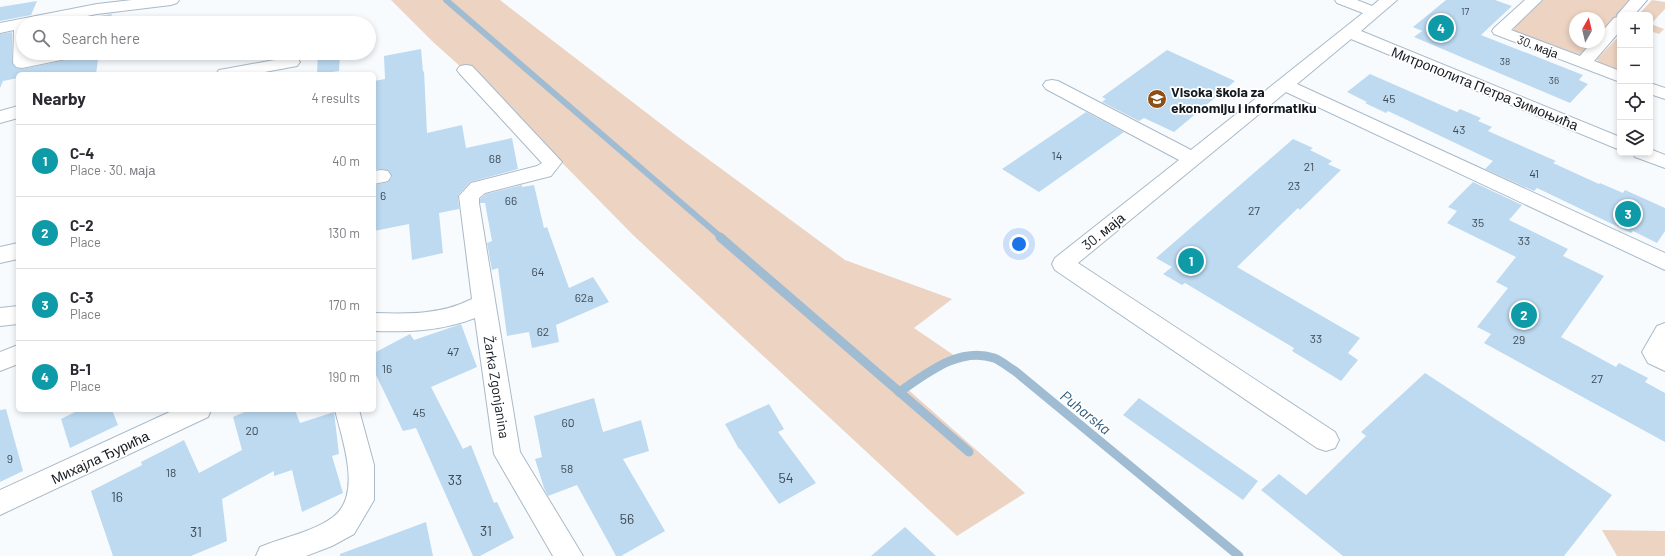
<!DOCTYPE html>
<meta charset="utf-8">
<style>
:root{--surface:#fff;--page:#f7f7f7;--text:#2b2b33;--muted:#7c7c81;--line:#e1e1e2;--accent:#2563eb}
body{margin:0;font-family:Barlow,sans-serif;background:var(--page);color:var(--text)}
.controls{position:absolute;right:12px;top:12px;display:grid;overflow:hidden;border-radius:6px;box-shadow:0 2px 6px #0003}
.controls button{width:36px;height:36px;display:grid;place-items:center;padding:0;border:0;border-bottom:1px solid var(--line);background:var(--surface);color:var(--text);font:20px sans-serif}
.compass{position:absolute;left:1569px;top:12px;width:36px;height:36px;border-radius:50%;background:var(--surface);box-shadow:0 2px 6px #0003;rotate:8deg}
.you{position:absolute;left:1019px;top:244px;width:14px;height:14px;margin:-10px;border:3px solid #fff;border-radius:50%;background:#1a73e8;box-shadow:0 0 0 6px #1a73e833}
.badge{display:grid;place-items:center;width:26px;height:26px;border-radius:50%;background:var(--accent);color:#fff;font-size:13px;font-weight:700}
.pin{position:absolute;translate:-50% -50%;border:2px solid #fff;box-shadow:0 1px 4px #0006}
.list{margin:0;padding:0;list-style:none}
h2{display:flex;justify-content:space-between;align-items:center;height:52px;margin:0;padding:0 16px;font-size:17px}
h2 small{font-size:13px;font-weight:400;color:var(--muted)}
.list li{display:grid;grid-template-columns:26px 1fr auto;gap:12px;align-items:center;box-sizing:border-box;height:72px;padding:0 16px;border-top:1px solid var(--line)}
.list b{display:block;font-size:15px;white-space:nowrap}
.list p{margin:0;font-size:13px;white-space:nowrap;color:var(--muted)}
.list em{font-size:13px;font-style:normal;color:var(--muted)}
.icon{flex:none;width:22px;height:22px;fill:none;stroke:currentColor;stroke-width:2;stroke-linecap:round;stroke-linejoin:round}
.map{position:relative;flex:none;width:1665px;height:556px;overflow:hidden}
.search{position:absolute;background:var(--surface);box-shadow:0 2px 6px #0003;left:16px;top:16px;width:360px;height:44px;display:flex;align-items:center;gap:10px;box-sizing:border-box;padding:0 14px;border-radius:22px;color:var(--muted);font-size:15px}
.panel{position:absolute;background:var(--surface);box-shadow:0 2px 6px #0003;left:16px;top:72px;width:360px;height:340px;border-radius:6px}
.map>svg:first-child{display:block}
.green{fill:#ecd3c2}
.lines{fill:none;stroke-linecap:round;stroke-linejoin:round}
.stream-far1{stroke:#a0bcd3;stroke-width:6}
.stream{stroke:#a0bcd3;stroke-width:9}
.building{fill:#bddaf1}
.minor-casing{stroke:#a9bac9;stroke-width:2}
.minor{fill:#fff;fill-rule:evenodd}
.labels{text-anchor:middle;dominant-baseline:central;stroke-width:3.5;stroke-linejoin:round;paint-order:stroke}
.far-number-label{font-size:10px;fill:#3e4a54}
.far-street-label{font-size:12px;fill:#141a20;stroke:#fff}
.number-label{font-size:12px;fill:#3e4a54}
.street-label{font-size:14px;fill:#141a20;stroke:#fff}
.poi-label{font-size:14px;font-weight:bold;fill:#141a20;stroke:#fff;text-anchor:start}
.near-number-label{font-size:14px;fill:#3e4a54}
.water-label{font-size:15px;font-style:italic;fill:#2d5a7c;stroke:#fff}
</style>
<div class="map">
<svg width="1665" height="556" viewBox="0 0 1665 556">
<rect width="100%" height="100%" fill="#f8fbfe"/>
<g class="green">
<polygon points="391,0 500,0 678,137 845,260 952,299 914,328 955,356 904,386 1025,493 957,536 633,235 524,124 432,41"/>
<polygon points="1543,0 1631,0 1599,35 1599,18 1575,18 1575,42 1593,42 1580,55 1514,31 1514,28"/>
<polygon points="1652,0 1665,2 1665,9 1651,24 1664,29 1659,34 1650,31 1650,15 1638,15"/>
<polygon points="1620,35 1620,76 1599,65 1597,59"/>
<polygon points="1602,530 1665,531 1665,556 1617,556"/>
</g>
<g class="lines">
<polyline class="stream-far1" points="446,0 722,238"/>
<g class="stream">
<polyline points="720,237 969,452"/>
<path d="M899 392C926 374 959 346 994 358 1002 361 1008 367 1015 371L1239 556"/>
</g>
</g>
<g class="building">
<polygon points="1446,0 1495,0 1512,6 1481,35 1583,75 1579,80 1588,84 1570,103 1414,37 1422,31 1413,27"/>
<polygon points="37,1 31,15 0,21 0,7"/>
<polygon points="112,14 109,23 79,23 80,19"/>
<polygon points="12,32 12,63 16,68 22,69 76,58 79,53 99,53 96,74 18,74 18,78 3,81 0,88 0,34"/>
<polygon points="421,49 423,72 424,71 427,133 462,125 466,148 512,138 518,169 470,182 458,195 459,209 439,213 443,253 412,260 409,224 374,231 374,185 388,182 392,177 388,170 374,169 374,81 385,79 384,56"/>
<polygon points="1167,50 1235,81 1174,132 1144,118 1139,121 1102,102 1106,99 1102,97"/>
<polygon points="318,53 340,53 339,71 317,74"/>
<polygon points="1370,74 1457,112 1460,109 1481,118 1478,121 1492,127 1488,131 1556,161 1553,163 1599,184 1600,183 1623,193 1625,190 1665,208 1665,231 1657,243 1633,231 1631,233 1537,188 1534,191 1485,169 1493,161 1388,111 1386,113 1365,103 1367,102 1347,92"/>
<polygon points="1086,112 1124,132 1039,192 1002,169"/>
<polygon points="1293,139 1313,148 1310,150 1332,161 1328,164 1341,170 1300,210 1298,208 1237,267 1360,338 1348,353 1358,360 1341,381 1292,351 1294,348 1185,283 1182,285 1163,274 1172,267 1156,258"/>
<polygon points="1473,182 1522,205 1509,220 1568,249 1563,256 1604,276 1561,337 1616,367 1619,363 1648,378 1645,382 1665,393 1665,442 1484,343 1491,334 1477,327 1508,288 1496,282 1516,257 1447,223 1457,211 1448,207"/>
<polygon points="522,185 522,187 534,185 544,228 547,227 569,288 593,277 609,302 556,325 559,342 532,348 529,332 507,336 498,268 492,270 487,243 492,241 485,203 480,203 480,199 486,194"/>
<polygon points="461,324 477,367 431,387 463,449 471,445 494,503 497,502 514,538 480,556 473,556 416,428 403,431 374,371 374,353 410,334 414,340"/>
<polygon points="1425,373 1612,495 1564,556 1343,556 1261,490 1279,474 1306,495 1366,436 1361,432"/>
<polygon points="594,398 603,432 641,420 649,451 623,459 665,531 621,556 616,556 577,485 548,496 544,488 535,459 542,457 534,416"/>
<polygon points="1139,398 1258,481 1243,500 1123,415"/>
<polygon points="769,404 784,429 778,432 816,483 779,504 740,449 739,449 725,424"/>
<polygon points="6,409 23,471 0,482 0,410"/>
<polygon points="79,410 112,410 118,425 70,448 61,419"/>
<polygon points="249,410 295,410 300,423 334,412 339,454 332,456 343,493 302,512 292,470 274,476 274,471 222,499 227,541 191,556 113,556 91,491 142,465 141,462 184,440 199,473 242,450 233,417"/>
<polygon points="426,522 433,556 340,556 340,554"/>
<polygon points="905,527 936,556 871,556"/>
</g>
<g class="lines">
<g class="minor-casing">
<g id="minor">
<polygon points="132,0 179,0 177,3 171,5 97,14 51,23 23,23 23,53 30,53 31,56 45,53 78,53 76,57 22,68 16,67 13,63 14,30 0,33 0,23 97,4"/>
<polygon points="1335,0 1357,0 1372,6 1379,0 1397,0 1361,31 1620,137 1620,150 1351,39 1297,84 1665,253 1665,270 1286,92 1078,263 1335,432 1339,440 1335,448 1326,451 1317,448 1055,270 1052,264 1055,258 1179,160 1046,89 1043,85 1046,81 1052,80 1058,81 1191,150 1363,13 1337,3"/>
<polygon points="1525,0 1542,0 1511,30 1580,56 1592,42 1599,42 1599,35 1614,18 1618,17 1617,15 1630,0 1647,0 1634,15 1620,15 1620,31 1594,61 1620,71 1620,82 1494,34 1492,31 1494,28"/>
<polygon points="291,57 297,58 300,62 297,66 254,74 216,74 219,70 225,69"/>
<path d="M466 65 472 66 562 162 551 176 485 193 479 198V203L520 452 583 556H553L494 454 475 318C441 331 410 332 374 331V313C409 314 440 315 472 299L459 196 471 183 537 166 542 163 460 74 457 70 460 66Z"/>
<polygon points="1650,83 1665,88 1665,99 1650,94"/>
<polygon points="18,106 18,118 0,123 0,111"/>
<polygon points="1650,149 1665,155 1665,168 1635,157 1632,153 1650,153"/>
<polygon points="381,170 388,171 391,176 388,181 374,184 374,171"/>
<polygon points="18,243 18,259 0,263 0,247"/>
<polygon points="18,306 18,324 0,326 0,308"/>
<polygon points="1665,323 1665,371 1648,363 1642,352 1657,326"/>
<polygon points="18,345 18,364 0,371 0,352"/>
<polygon points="174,410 211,410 208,417 0,515 0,490"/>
<path d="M335 410H359L374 465V500L354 534 332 546 306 556H256L260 547C284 537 313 532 333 517 363 495 342 439 335 410Z"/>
</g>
</g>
<use href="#minor" class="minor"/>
</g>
<defs>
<g id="university-disc" transform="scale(1)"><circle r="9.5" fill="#8d4f15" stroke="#fff"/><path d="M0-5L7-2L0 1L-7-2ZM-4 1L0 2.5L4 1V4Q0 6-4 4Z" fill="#fff"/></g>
</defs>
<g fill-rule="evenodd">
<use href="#university-disc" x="1157" y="99"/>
</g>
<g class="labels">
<g class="far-number-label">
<text x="1465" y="11">17</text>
<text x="1505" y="61">38</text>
<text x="1554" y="80">36</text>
</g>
<g class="far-street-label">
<text transform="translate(1538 46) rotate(21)">30. маја</text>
</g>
<g class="number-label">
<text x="1389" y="98">45</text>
<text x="1459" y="129">43</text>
<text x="1057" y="155">14</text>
<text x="495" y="158">68</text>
<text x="1309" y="166">21</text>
<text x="1534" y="173">41</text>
<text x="1294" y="185">23</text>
<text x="383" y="195">6</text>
<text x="511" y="200">66</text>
<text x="1254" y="210">27</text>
<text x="1478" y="222">35</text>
<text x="1524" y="240">33</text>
<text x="538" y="271">64</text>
<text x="584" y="297">62a</text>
<text x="543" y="331">62</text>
<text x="1316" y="338">33</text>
<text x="1519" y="339">29</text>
<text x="453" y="351">47</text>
<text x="387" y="368">16</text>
<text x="1597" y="378">27</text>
<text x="419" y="412">45</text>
<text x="568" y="422">60</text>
<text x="252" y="430">20</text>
<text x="10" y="458">9</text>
<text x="567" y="468">58</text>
<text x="171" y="472">18</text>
</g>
<g class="street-label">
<text transform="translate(1485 88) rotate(22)">Митрополита Петра Зимоњића</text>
<text transform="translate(1103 231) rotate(-39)">30. маја</text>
<text transform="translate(497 387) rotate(81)">Žarka Zgonjanina</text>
<text transform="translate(100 457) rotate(-25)">Михајла Ђурића</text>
</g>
<g class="poi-label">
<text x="1171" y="91">Visoka škola za<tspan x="1171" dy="16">ekonomiju i informatiku</tspan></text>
</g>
<g class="near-number-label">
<text x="786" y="477">54</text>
<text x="455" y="479">33</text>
<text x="117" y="496">16</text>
<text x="627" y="518">56</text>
<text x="486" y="530">31</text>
<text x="196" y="531">31</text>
</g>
<g class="water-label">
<text transform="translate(1086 412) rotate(39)">Puharska</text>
</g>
</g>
</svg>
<div class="controls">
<button>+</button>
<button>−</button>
<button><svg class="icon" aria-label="locate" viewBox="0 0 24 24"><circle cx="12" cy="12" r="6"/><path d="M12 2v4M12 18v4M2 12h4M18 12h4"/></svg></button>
<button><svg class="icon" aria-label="layers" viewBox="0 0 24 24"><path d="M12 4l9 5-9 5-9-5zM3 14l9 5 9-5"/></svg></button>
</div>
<svg class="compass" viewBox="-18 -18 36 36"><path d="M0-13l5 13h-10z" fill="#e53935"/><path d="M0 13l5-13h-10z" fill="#7c7c81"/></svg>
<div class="you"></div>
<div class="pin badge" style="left:1191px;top:261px;background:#0f9aa8">1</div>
<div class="pin badge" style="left:1524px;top:315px;background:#0f9aa8">2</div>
<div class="pin badge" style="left:1628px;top:214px;background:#0f9aa8">3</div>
<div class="pin badge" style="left:1441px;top:28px;background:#0f9aa8">4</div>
<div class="search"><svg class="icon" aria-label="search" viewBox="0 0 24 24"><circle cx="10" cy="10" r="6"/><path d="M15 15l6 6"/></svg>Search here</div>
<section class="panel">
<h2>Nearby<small>4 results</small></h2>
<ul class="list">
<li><span class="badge" style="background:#0f9aa8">1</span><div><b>C-4</b><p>Place · 30. маја</p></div><em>40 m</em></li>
<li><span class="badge" style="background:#0f9aa8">2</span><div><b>C-2</b><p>Place</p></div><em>130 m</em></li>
<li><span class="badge" style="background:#0f9aa8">3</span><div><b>C-3</b><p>Place</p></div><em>170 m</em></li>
<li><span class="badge" style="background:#0f9aa8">4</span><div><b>B-1</b><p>Place</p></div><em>190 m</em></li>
</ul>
</section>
</div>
